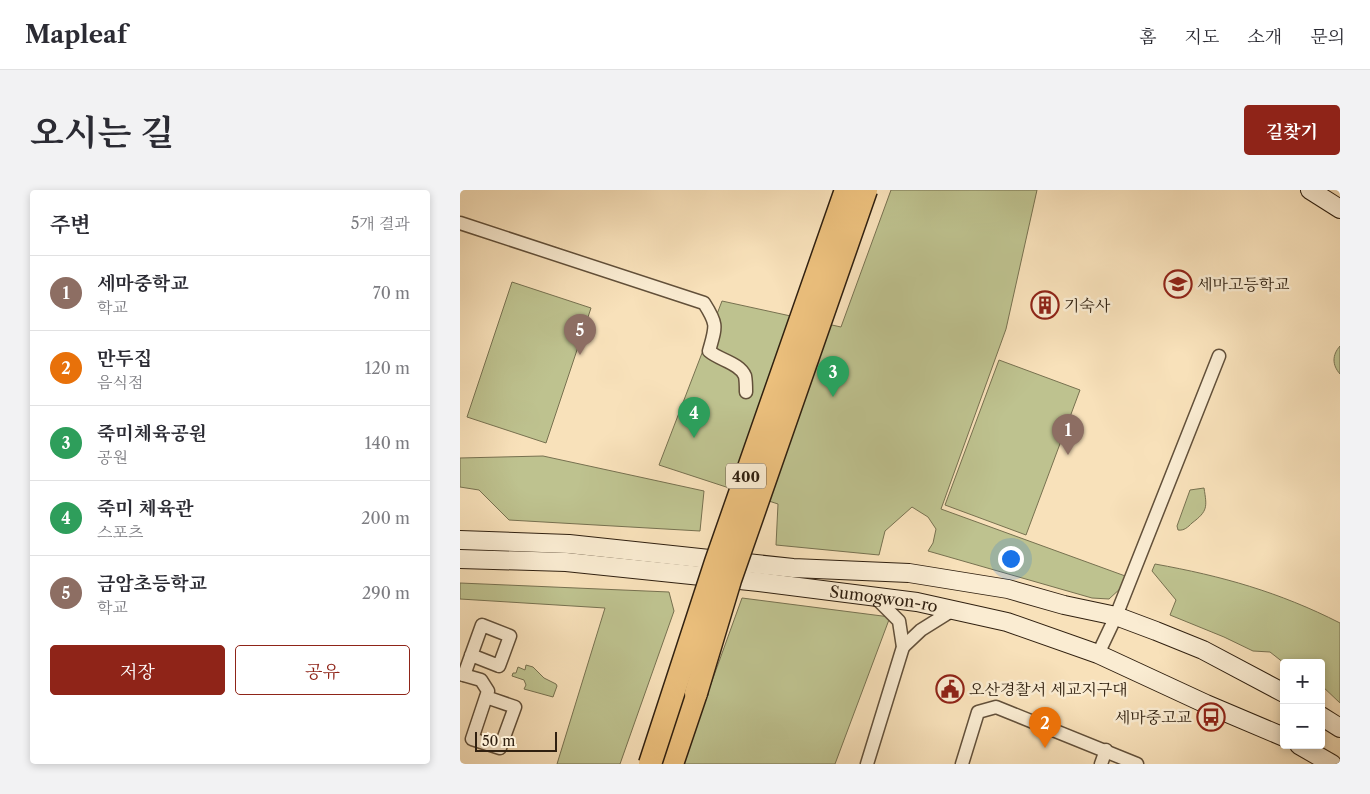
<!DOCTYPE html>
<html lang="ko">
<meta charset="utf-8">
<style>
:root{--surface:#fff;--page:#f2f2f3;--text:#2b2b33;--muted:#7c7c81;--line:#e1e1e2;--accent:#8f2418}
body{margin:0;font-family:"Libre Caslon Text","Noto Serif KR",serif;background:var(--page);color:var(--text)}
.controls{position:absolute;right:15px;bottom:15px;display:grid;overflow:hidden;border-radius:5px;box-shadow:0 2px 8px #0003}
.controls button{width:45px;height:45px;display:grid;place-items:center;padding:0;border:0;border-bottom:1px solid var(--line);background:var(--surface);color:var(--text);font:25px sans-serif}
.scale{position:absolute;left:15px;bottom:12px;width:82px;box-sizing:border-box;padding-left:5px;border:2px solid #302010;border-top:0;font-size:14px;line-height:18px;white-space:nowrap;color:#302010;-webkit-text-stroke:4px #faecd2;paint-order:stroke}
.you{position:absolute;left:550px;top:368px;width:18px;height:18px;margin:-12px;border:4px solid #fff;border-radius:50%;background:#1a73e8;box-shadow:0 0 0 8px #1a73e833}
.badge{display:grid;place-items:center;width:32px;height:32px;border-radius:50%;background:var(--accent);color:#fff;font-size:16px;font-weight:700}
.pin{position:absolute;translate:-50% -41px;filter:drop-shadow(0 1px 2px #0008)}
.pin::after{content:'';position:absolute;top:26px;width:18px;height:15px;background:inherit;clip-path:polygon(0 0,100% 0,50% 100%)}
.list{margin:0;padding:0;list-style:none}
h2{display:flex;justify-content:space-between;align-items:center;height:65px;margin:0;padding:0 20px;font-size:21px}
h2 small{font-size:16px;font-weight:400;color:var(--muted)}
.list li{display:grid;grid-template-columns:32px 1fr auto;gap:15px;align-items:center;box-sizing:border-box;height:75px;padding:0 20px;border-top:1px solid var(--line)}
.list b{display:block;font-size:19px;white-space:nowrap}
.list p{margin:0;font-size:16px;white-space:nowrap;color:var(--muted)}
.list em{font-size:16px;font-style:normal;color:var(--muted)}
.actions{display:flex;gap:10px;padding:15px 20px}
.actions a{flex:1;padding:11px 0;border:1px solid var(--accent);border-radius:5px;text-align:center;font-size:18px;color:var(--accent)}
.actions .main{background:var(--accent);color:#fff}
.map{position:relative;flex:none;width:880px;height:574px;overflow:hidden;border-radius:5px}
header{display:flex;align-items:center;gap:30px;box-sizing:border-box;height:70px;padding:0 25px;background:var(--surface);border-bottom:1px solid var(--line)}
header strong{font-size:24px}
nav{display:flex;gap:28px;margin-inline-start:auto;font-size:18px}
.intro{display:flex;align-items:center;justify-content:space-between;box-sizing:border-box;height:120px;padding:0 30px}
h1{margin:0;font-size:35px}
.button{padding:12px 22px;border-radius:5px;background:var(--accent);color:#fff;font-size:18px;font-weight:700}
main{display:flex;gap:30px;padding:0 30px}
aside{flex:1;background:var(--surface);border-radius:5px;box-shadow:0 2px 8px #0003}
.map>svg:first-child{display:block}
.green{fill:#bec28f;stroke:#777150}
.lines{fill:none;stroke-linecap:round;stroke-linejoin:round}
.street-casing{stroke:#62503a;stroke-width:15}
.secondary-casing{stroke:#302010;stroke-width:20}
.highway-casing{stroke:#302010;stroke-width:25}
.street{stroke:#faecd2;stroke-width:12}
.secondary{stroke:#faecd2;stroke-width:18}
.highway{stroke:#ecc07d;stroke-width:22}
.highway-bridge-casing{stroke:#302010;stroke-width:25;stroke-linecap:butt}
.highway-bridge{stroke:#ecc07d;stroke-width:22}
.labels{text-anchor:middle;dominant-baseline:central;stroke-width:5;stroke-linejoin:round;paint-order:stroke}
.shield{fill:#faecd2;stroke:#6d5d4a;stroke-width:1}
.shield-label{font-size:15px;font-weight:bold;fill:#302010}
.poi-label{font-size:16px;fill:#302010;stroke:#faecd2;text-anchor:start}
.street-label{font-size:16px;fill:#302010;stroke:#faecd2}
</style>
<header>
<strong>Mapleaf</strong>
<nav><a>홈</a><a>지도</a><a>소개</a><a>문의</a></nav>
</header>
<div class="intro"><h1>오시는 길</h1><a class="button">길찾기</a></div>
<main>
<aside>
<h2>주변<small>5개 결과</small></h2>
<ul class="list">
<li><span class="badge" style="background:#8d6e63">1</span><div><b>세마중학교</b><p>학교</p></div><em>70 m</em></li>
<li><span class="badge" style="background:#e8710a">2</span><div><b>만두집</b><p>음식점</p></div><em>120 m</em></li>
<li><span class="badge" style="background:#2e9e5b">3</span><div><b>죽미체육공원</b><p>공원</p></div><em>140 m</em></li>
<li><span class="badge" style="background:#2e9e5b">4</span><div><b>죽미 체육관</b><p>스포츠</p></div><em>200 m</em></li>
<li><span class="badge" style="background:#8d6e63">5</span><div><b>금암초등학교</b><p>학교</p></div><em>290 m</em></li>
</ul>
<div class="actions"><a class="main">저장</a><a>공유</a></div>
</aside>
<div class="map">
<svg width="880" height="574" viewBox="0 0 880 574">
<rect width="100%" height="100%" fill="#f8e1ba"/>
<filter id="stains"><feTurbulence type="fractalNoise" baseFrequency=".004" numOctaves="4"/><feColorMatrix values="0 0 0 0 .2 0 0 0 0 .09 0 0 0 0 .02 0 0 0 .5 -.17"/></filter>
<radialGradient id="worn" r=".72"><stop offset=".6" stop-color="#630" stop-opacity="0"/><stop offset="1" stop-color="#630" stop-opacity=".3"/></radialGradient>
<g class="green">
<polygon points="431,0 577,0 546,139 481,319 668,387 662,397 649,409 632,408 468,361 473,353 476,339 468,327 452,317 425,341 419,365 316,355 318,314 199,275 262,111 381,137"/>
<polygon points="52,92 131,118 86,253 7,227"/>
<path d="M880 156V184C872 175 872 165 880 156Z"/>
<polygon points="539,170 620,200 566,345 485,315"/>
<polygon points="83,266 244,301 240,341 49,330 19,300 0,297 0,268"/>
<path d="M744 298C747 317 748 321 732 333 728 337 724 341 718 340L717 336 730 300Z"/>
<path d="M695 374C762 386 819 402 880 433V513L861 495V473H824L810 462 793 461 764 447 710 425 716 410 692 381Z"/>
<polygon points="0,393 209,402 214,421 160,574 97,574 145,418 0,409"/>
<polygon points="282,408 430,427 375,574 222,574"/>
<polygon points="66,475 73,477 84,488 96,494 97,496 93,507 64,499 66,495 64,490 52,486 53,483 56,483 58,477 65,480"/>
</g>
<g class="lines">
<g class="street-casing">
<g id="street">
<path d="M0 33 244 113C258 135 256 136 249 161 259 170 280 173 285 186 286 191 286 198 286 202"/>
<polyline points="443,457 461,440 493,420"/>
<polyline points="638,464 656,426 759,166"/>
<polyline points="0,484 21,490 28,501 12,549 40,558 55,517 26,507"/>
<polyline points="4,485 22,435 50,446 39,476 11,465"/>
<polyline points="407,574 443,457 439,431 415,407"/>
<polyline points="502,574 518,522 536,517 677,574"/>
<polyline points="641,574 646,560"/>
</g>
</g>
<g class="secondary-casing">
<g id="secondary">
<polyline points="850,0 880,19"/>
<polyline points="0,350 109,354 333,378 449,383 548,399 604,415 656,426 696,441 743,460 824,503"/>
<path id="s1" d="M0 369 106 372 299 392 457 412 547 432 638 464 746 514 824 547"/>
<polyline points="861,526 880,538"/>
<polyline points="839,555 872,574"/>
</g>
</g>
<g class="highway-casing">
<polyline id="highway" points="212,574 236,503"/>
</g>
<use href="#street" class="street"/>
<use href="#secondary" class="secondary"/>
<use href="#highway" class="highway"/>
<g class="highway-bridge-casing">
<g id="highway-bridge">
<polyline points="236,503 270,390 406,0"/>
<polyline points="190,574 256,372 386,0"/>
</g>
</g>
<use href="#highway-bridge" class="highway-bridge"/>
</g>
<defs>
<g id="school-ring" transform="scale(1.4375)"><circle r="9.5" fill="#faecd2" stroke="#8f2418" stroke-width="1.5"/><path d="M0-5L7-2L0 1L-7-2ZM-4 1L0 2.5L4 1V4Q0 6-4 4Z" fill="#8f2418"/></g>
<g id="building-ring" transform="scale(1.4375)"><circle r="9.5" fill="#faecd2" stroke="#8f2418" stroke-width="1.5"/><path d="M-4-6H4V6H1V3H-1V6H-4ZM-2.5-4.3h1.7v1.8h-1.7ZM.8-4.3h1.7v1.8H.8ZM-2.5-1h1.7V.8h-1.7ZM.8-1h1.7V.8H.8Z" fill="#8f2418"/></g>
<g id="civic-ring" transform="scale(1.4375)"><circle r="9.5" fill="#faecd2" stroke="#8f2418" stroke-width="1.5"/><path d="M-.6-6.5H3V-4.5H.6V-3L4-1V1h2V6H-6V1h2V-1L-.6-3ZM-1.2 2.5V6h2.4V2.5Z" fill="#8f2418"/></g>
<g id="bus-ring" transform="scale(1.4375)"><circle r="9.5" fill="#faecd2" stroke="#8f2418" stroke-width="1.5"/><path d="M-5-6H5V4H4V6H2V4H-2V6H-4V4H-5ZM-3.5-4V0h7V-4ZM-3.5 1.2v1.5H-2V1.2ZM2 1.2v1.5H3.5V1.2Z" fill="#8f2418"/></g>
</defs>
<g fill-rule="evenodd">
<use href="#school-ring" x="718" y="94"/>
<use href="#building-ring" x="585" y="115"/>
<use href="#civic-ring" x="490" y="499"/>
<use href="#bus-ring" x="751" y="527"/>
</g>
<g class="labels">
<rect class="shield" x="266" y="273.5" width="40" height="25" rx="4"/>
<g class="shield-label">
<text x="286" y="286">400</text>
</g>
<g class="poi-label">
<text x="737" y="94">세마고등학교</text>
<text x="604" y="115">기숙사</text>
<text x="509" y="499">오산경찰서 세교지구대</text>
<text x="732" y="527" text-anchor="end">세마중고교</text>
</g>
<g class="street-label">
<text stroke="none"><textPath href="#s1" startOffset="426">Sumogwon-ro</textPath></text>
</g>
</g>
<rect width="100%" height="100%" filter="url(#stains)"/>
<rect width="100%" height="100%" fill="url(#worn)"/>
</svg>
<div class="controls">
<button>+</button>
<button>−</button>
</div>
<div class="scale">50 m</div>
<div class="you"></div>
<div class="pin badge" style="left:608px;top:265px;background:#8d6e63">1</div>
<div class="pin badge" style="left:585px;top:558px;background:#e8710a">2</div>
<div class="pin badge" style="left:373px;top:207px;background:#2e9e5b">3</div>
<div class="pin badge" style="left:234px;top:248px;background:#2e9e5b">4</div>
<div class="pin badge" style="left:120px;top:165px;background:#8d6e63">5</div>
</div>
</main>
